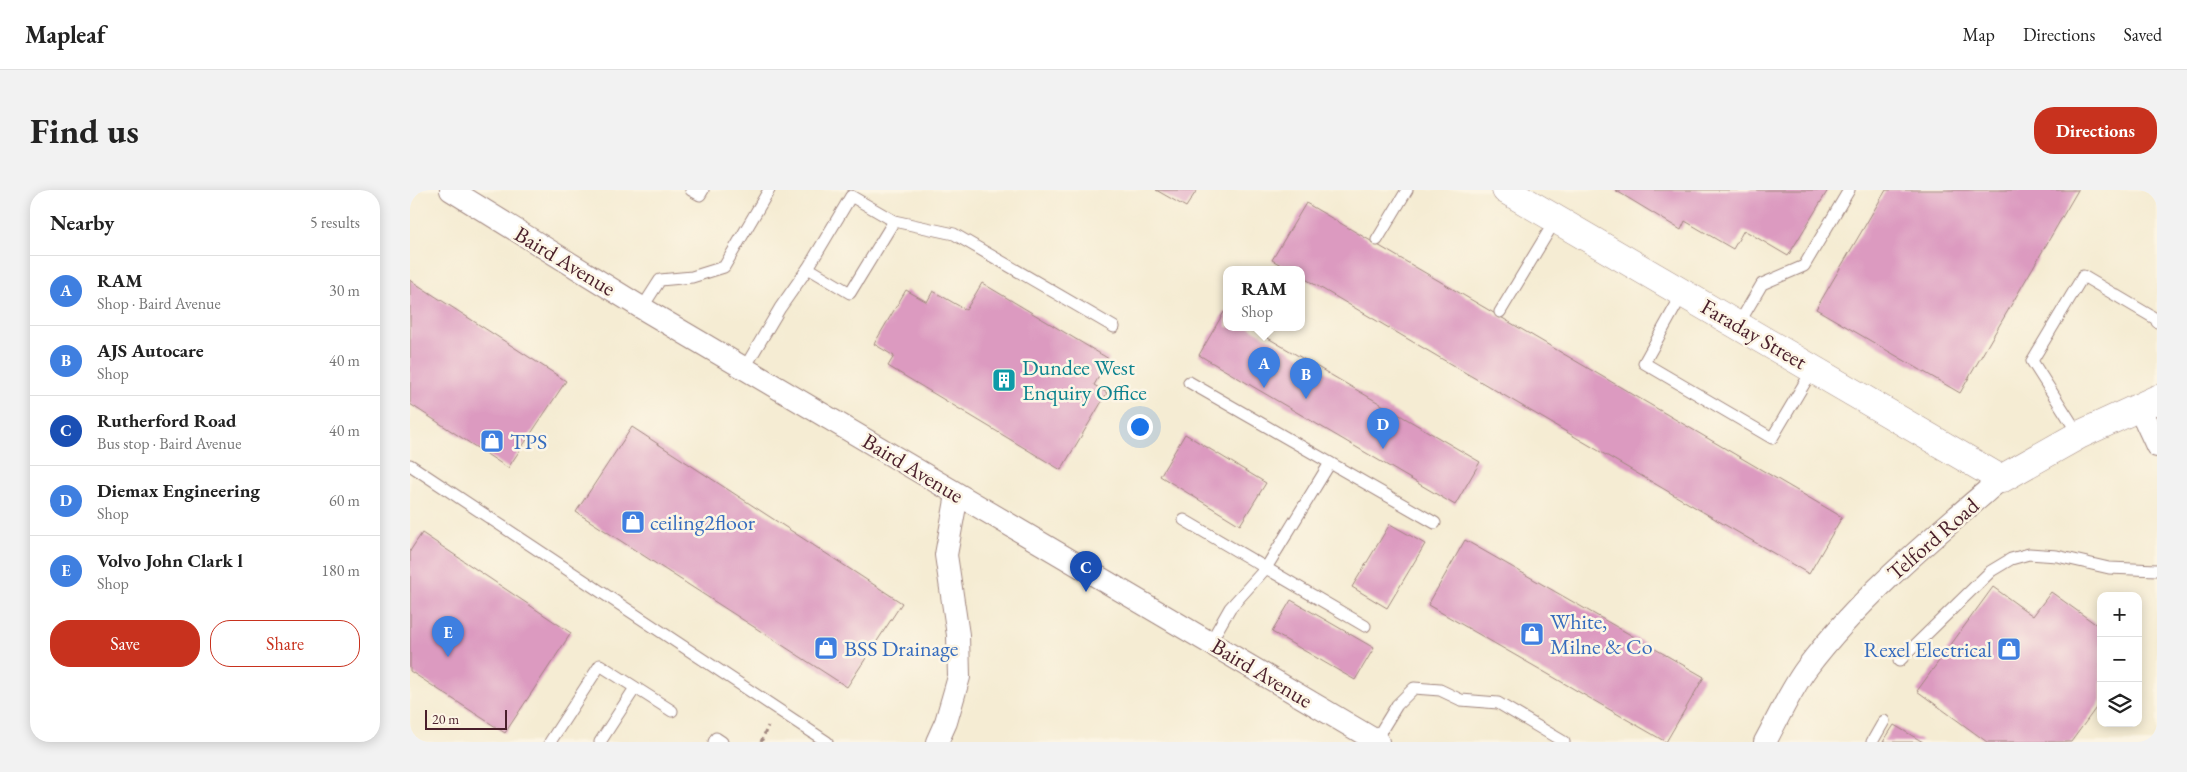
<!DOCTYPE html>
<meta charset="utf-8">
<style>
:root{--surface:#fff;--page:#f2f2f2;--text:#222;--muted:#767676;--line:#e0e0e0;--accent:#c8321e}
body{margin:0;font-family:"EB Garamond",serif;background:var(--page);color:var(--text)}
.controls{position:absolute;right:15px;bottom:15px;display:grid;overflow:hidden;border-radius:10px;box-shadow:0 2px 12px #0003}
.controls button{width:45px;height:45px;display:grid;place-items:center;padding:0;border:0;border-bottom:1px solid var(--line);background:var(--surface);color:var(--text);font:25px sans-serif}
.scale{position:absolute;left:15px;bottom:12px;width:82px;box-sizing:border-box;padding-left:5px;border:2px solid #4a1f2b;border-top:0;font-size:14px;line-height:18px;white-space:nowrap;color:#4a1f2b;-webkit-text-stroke:4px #fcf5e5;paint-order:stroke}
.you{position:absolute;left:729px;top:236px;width:18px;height:18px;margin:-12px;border:4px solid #fff;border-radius:50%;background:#1a73e8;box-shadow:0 0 0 8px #1a73e833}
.badge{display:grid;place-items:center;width:32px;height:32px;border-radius:50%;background:var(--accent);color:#fff;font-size:16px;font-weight:700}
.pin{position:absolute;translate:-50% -41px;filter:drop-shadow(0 1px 2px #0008)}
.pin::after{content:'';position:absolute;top:26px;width:18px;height:15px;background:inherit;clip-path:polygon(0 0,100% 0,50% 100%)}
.popup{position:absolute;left:813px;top:76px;width:82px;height:65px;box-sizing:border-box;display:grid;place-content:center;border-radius:10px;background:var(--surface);filter:drop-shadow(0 1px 4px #0005);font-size:16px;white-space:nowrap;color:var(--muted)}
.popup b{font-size:19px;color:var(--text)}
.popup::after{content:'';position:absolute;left:50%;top:100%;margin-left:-10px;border:10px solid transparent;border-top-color:var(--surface)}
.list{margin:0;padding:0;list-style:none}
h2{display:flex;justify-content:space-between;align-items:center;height:65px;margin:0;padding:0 20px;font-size:21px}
h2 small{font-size:16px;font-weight:400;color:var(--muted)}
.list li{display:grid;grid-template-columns:32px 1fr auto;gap:15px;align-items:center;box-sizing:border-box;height:70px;padding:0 20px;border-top:1px solid var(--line)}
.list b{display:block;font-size:19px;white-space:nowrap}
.list p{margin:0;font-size:16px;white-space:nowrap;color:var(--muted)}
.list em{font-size:16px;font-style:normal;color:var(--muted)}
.actions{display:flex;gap:10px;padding:15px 20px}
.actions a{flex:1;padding:11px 0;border:1px solid var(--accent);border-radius:20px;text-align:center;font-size:18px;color:var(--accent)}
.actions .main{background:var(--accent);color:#fff}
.icon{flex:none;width:28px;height:28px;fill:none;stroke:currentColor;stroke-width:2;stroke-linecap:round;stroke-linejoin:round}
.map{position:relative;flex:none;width:1747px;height:552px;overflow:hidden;border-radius:20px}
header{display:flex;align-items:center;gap:30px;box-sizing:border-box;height:70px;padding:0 25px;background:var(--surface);border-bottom:1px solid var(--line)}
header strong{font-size:24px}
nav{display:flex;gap:28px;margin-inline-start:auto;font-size:18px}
.intro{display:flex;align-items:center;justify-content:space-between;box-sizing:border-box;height:120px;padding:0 30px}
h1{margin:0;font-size:35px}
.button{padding:12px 22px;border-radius:20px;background:var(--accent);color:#fff;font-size:18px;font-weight:700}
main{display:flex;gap:30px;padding:0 30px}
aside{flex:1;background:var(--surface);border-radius:20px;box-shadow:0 2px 12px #0003}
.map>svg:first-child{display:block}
.building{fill:#dc9ac0}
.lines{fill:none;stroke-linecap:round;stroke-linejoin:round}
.lane-casing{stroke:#a0867f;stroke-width:13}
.street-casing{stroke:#a0867f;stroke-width:24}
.secondary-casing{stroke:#a0867f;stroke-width:29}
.path{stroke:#a0867f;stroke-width:3;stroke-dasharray:4 4;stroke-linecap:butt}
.lane{stroke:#fff;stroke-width:11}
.street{stroke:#fff;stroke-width:22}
.secondary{stroke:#fff;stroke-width:28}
.labels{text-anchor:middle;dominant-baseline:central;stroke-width:5;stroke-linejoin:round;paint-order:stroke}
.street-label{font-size:22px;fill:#4a1f2b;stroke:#fcf5e5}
.culture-label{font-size:22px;fill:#0d838f;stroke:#fcf5e5;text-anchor:start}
.shop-label{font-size:22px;fill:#366cbe;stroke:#fcf5e5;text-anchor:start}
</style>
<header>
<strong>Mapleaf</strong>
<nav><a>Map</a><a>Directions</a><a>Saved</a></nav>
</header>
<div class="intro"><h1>Find us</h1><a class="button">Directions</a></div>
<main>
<aside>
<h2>Nearby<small>5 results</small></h2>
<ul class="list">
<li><span class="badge" style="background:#3f7fe0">A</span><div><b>RAM</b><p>Shop · Baird Avenue</p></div><em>30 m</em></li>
<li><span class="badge" style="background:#3f7fe0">B</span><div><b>AJS Autocare</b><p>Shop</p></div><em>40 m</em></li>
<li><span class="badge" style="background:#1a4fb4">C</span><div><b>Rutherford Road</b><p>Bus stop · Baird Avenue</p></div><em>40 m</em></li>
<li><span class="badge" style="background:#3f7fe0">D</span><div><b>Diemax Engineering</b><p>Shop</p></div><em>60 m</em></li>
<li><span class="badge" style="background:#3f7fe0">E</span><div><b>Volvo John Clark l</b><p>Shop</p></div><em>180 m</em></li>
</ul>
<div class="actions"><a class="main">Save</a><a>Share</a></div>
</aside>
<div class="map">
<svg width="1747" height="552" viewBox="0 0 1747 552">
<rect width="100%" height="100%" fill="#fcf5e5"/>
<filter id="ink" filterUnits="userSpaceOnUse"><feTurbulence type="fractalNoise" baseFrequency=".02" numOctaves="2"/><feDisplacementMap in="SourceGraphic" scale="10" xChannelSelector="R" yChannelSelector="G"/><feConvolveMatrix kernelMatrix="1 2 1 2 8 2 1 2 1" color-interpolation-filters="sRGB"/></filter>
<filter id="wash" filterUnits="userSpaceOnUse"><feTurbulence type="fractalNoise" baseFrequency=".0096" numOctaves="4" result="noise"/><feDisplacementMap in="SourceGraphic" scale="20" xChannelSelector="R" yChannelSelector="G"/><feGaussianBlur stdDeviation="1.12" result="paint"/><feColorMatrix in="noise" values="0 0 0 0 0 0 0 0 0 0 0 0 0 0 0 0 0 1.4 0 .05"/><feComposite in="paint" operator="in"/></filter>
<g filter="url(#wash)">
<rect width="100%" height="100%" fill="#f5ecd3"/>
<g id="blocks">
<g class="building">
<polygon points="746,0 787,0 776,17"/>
<polygon points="1205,0 1418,0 1378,66 1334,40 1323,59 1275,31 1271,40"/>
<polygon points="1476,0 1668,0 1550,203 1406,119"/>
<polygon points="896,13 1432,327 1399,384 892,87 892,79 878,79 862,70"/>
<polygon points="0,90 156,191 98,278 0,214"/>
<polygon points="572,93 699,169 684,195 697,203 651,280 478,176 484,166 464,154 496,100 517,112 523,101 556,120"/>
<polygon points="814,122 816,123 816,137 839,137 1070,272 1045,315 789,165"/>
<polygon points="222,237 492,413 437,497 166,322"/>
<polygon points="775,244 856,293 830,335 750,286"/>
<polygon points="980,334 1015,354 977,418 942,397"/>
<polygon points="12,343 161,443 95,543 0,481 0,361"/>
<polygon points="1055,350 1294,487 1256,552 1018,415"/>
<polygon points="1583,397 1623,426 1641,402 1691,438 1691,511 1661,552 1577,552 1507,501"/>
<polygon points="881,410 964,458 945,490 862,442"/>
<polygon points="1484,535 1513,552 1473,552"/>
</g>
</g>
</g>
<g filter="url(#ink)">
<use href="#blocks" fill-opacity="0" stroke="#a0867f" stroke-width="1"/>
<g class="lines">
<g class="lane-casing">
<g id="lane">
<polyline points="281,0 290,5 293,0"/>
<polyline points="967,50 997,0"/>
<polyline points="398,78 440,103 484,31"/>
<polyline points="1273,103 1234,173 1362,248 1403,179"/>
<polyline points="232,118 250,90 282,87 314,77 359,0"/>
<polyline points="1090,122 1146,29"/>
<polyline points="1328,135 1352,94 1394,76 1439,0"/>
<polyline points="334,179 370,118 398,78 441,6 484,31 544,44 704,137"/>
<polyline points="779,192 1025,333"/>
<polyline points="1669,245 1622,171 1673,86 1746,129 1747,132"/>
<polyline points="0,275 417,552"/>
<polyline points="774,330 955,436"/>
<polyline points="800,453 820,418 856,378 920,273"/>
<polyline points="1489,471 1581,381 1601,369 1619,364 1647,366 1699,378 1747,380"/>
<polyline points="965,551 987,515 1004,498 1030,500 1051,510 1088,513 1154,552"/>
<polyline points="140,552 190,475 262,521"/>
<polyline points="190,552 225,498"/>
<polyline points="304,552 306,548 312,552"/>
<polyline points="1462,552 1474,531"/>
</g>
</g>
<g class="street-casing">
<g id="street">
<polyline points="41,0 232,118 968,552"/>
<polyline points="1729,217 1747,256"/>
<polyline points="527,552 536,532 549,487 548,445 536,365 547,305"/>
<path d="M1355 552C1368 528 1380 501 1396 479 1451 406 1522 348 1591 289"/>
</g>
</g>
<g class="secondary-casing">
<polyline id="secondary" points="1096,0 1591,289 1669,245 1747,209"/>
</g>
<polyline class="path" points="351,552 358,536"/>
<use href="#lane" class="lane"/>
<use href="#street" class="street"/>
<use href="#secondary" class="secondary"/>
</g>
</g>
<defs>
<g id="building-square" transform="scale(1.25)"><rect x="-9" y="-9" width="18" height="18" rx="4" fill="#0f9aa8" stroke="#fcf5e5"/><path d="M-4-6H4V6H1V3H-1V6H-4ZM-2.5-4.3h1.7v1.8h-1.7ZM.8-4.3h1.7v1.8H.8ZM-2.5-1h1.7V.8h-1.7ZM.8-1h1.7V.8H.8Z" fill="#fff"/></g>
<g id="shop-square" transform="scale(1.25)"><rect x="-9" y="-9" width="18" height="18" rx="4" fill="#3f7fe0" stroke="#fcf5e5"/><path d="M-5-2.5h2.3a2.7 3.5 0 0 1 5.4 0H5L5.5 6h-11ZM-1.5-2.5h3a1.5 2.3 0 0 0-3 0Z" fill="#fff"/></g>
</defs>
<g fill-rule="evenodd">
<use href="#building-square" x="594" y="190"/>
<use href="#shop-square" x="82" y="251"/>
<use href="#shop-square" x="223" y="332"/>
<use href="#shop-square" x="1122" y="444"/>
<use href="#shop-square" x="416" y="458"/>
<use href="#shop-square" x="1599" y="459"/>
</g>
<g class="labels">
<g class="street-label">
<text transform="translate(155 71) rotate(31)">Baird Avenue</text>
<text transform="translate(1344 144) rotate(30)">Faraday Street</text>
<text transform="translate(503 278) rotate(31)">Baird Avenue</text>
<text transform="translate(1523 349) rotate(-41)">Telford Road</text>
<text transform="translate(852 483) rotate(31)">Baird Avenue</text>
</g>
<g class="culture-label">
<text x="612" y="177">Dundee West<tspan x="612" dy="25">Enquiry Office</tspan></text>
</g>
<g class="shop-label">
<text x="100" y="251">TPS</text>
<text x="240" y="332">ceiling2floor</text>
<text x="1140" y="431">White,<tspan x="1140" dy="25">Milne &amp; Co</tspan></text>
<text x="434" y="458">BSS Drainage</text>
<text x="1582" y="459" text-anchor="end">Rexel Electrical</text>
</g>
</g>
</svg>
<div class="controls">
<button>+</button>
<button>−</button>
<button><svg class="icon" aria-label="layers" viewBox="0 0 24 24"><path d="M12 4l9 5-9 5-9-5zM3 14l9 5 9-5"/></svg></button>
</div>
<div class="scale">20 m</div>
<div class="you"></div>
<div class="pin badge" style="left:854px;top:198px;background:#3f7fe0">A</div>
<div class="popup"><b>RAM</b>Shop</div>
<div class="pin badge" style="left:896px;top:209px;background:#3f7fe0">B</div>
<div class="pin badge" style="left:676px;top:402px;background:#1a4fb4">C</div>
<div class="pin badge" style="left:973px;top:259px;background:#3f7fe0">D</div>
<div class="pin badge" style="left:38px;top:467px;background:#3f7fe0">E</div>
</div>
</main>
